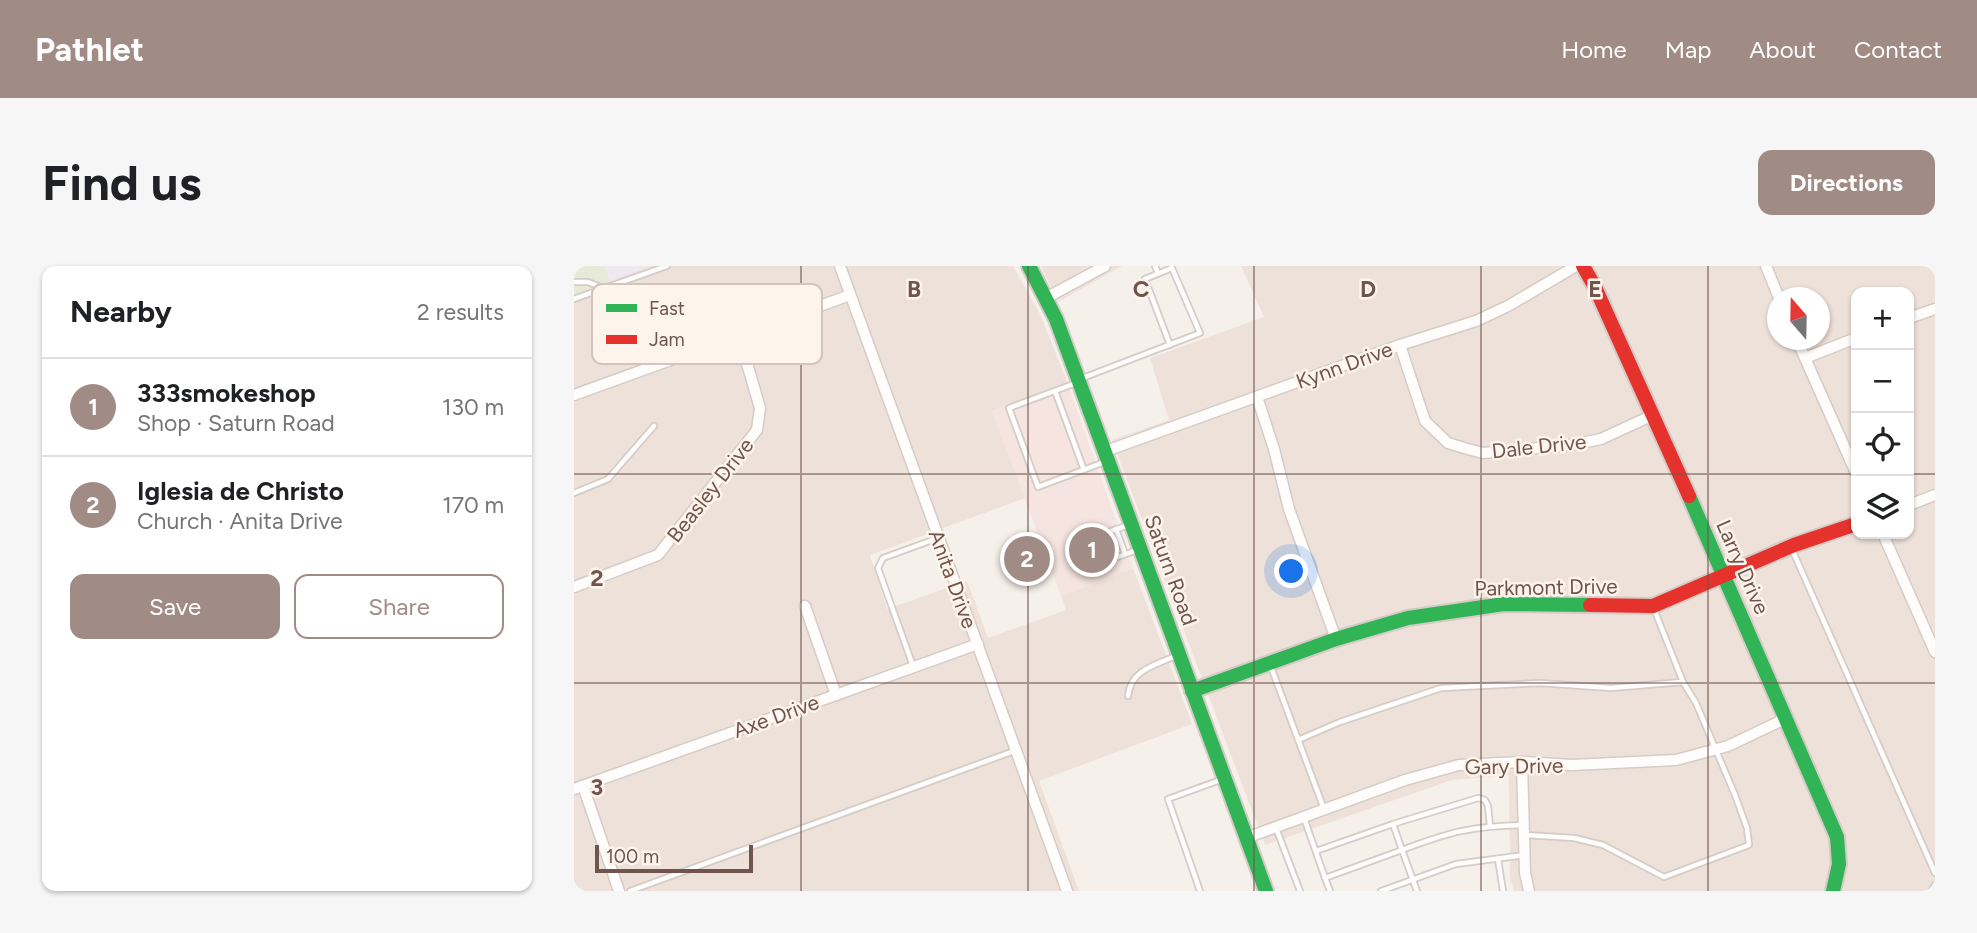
<!DOCTYPE html>
<meta charset="utf-8">
<style>
:root{--surface:#fff;--page:#f6f6f6;--text:#202124;--muted:#757577;--line:#e0e0e0;--accent:#a08b85}
body{margin:0;font-family:Figtree,sans-serif;background:var(--page);color:var(--text)}
.controls{position:absolute;right:21px;top:21px;display:grid;overflow:hidden;border-radius:14px;box-shadow:0 2px 5px #0004}
.controls button{width:63px;height:63px;display:grid;place-items:center;padding:0;border:0;border-bottom:2px solid var(--line);background:var(--surface);color:var(--text);font:35px sans-serif}
.compass{position:absolute;left:1193px;top:21px;width:63px;height:63px;border-radius:50%;background:var(--surface);box-shadow:0 2px 5px #0004;rotate:340deg}
.scale{position:absolute;left:21px;bottom:18px;width:158px;box-sizing:border-box;padding-left:7px;border:4px solid #71544e;border-top:0;font-size:19px;line-height:24px;white-space:nowrap;color:#71544e;-webkit-text-stroke:5px #fdf4ec;paint-order:stroke}
.you{position:absolute;left:718px;top:306px;width:24px;height:24px;margin:-18px;border:5px solid #fff;border-radius:50%;background:#1a73e8;box-shadow:0 0 0 10px #1a73e833}
.badge{display:grid;place-items:center;width:46px;height:46px;border-radius:50%;background:var(--accent);color:#fff;font-size:23px;font-weight:700}
.pin{position:absolute;translate:-50% -50%;border:4px solid #fff;box-shadow:0 2px 7px #0006}
.list{margin:0;padding:0;list-style:none}
h2{display:flex;justify-content:space-between;align-items:center;height:91px;margin:0;padding:0 28px;font-size:30px}
h2 small{font-size:23px;font-weight:400;color:var(--muted)}
.list li{display:grid;grid-template-columns:46px 1fr auto;gap:21px;align-items:center;box-sizing:border-box;height:98px;padding:0 28px;border-top:2px solid var(--line)}
.list b{display:block;font-size:26px;white-space:nowrap}
.list p{margin:0;font-size:23px;white-space:nowrap;color:var(--muted)}
.list em{font-size:23px;font-style:normal;color:var(--muted)}
.actions{display:flex;gap:14px;padding:21px 28px}
.actions a{flex:1;padding:16px 0;border:2px solid var(--accent);border-radius:14px;text-align:center;font-size:24px;color:var(--accent)}
.actions .main{background:var(--accent);color:#fff}
.icon{flex:none;width:38px;height:38px;fill:none;stroke:currentColor;stroke-width:2;stroke-linecap:round;stroke-linejoin:round}
.map{position:relative;flex:none;width:1361px;height:625px;overflow:hidden;border-radius:14px}
header{display:flex;align-items:center;gap:42px;box-sizing:border-box;height:98px;padding:0 35px;background:var(--accent);color:#fff}
header strong{font-size:33px}
nav{display:flex;gap:38px;margin-inline-start:auto;font-size:24px}
.intro{display:flex;align-items:center;justify-content:space-between;box-sizing:border-box;height:168px;padding:0 42px}
h1{margin:0;font-size:49px}
.button{padding:18px 32px;border-radius:14px;background:var(--accent);color:#fff;font-size:24px;font-weight:700}
main{display:flex;gap:42px;padding:0 42px}
aside{flex:1;background:var(--surface);border-radius:14px;box-shadow:0 2px 5px #0004}
.map>svg:first-child{display:block}
.residential{fill:#eee1d9;fill-rule:evenodd}
.commercial{fill:#f5e4df}
.education{fill:#f0e9f1}
.green{fill:#e6ead6}
.lines{fill:none;stroke-linecap:round;stroke-linejoin:round}
.lane-casing{stroke:#d4ccc8;stroke-width:8}
.street-casing{stroke:#d4ccc8;stroke-width:13}
.fast-casing{stroke:#d4cbc7;stroke-width:18}
.jam-casing{stroke:#d4cbc7;stroke-width:18}
.lane{stroke:#fefdfc;stroke-width:4.5}
.street{stroke:#fefdfc;stroke-width:10}
.fast{stroke:#30b455;stroke-width:14}
.jam{stroke:#e5322d;stroke-width:14}
.grid{fill:none;stroke:#71544e;stroke-width:2;stroke-opacity:0.55}
.labels{text-anchor:middle;dominant-baseline:central;stroke-width:5;stroke-linejoin:round;paint-order:stroke}
.street-label{font-size:21px;fill:#71544e;stroke:#fdf4ec}
.key{fill:#fdf4ec;stroke:#d3c4bd;stroke-width:2}
.key-label{font-size:19px;fill:#71544e}
.grid-label{font-size:23px;text-anchor:middle;font-weight:bold;fill:#71544e;stroke:#fdf4ec;stroke-width:5;stroke-linejoin:round;paint-order:stroke}
</style>
<header>
<strong>Pathlet</strong>
<nav><a>Home</a><a>Map</a><a>About</a><a>Contact</a></nav>
</header>
<div class="intro"><h1>Find us</h1><a class="button">Directions</a></div>
<main>
<aside>
<h2>Nearby<small>2 results</small></h2>
<ul class="list">
<li><span class="badge">1</span><div><b>333smokeshop</b><p>Shop · Saturn Road</p></div><em>130 m</em></li>
<li><span class="badge">2</span><div><b>Iglesia de Christo</b><p>Church · Anita Drive</p></div><em>170 m</em></li>
</ul>
<div class="actions"><a class="main">Save</a><a>Share</a></div>
</aside>
<div class="map">
<svg width="1361" height="625" viewBox="0 0 1361 625">
<rect width="100%" height="100%" fill="#f6f0ea"/>
<g class="residential">
<polygon points="76,0 439,0 467,50 493,116 418,145 451,232 296,289 313,343 393,315 414,372 492,344 487,330 559,302 618,458 465,515 505,625 0,625 0,27"/>
<polygon points="467,0 548,0 484,36"/>
<path d="M667 0H1361V625H940L936 612 935 509 878 514 691 579 538 174 595 154 576 92 690 51ZM1282 26H1335V268H1282ZM1204 32H1246V74H1204Z"/>
</g>
<polygon class="commercial" points="493,116 559,302 487,330 418,145"/>
<polygon class="education" points="31,0 76,0 36,15"/>
<polygon class="green" points="0,0 31,0 36,15 0,27"/>
<g class="lines">
<g class="lane-casing">
<g id="lane">
<polyline points="581,0 584,7"/>
<polyline points="0,16 14,16 29,22"/>
<polyline points="0,33 93,0"/>
<polyline points="506,113 626,67 598,2 571,13 596,79"/>
<polyline points="502,117 435,142 464,221 533,195"/>
<polyline points="481,125 510,204"/>
<polyline points="0,227 34,213 80,160"/>
<polyline points="555,259 501,277 499,281 507,304 566,283"/>
<polyline points="542,263 551,288"/>
<polyline points="1217,281 1361,607"/>
<polyline points="339,400 304,302 309,292 364,272"/>
<polyline points="697,401 750,543"/>
<path d="M554 430C557 403 582 399 604 389"/>
<polyline points="724,474 766,456 867,422 966,417 1037,422 1109,416"/>
<polyline points="730,552 751,612 828,584 843,625"/>
<path d="M819 558 828 584C875 566 898 560 949 559"/>
<polyline points="702,562 726,625"/>
<polyline points="951,569 1000,572 1029,579 1090,611 1175,579 1173,562 1161,529 1122,437 1109,416 1080,343"/>
<polyline points="742,585 819,558 904,532 911,534 914,540 916,560"/>
<polyline points="924,593 929,625"/>
<polyline points="751,612 756,625"/>
<polyline points="56,625 440,485"/>
<polyline points="626,625 594,533 649,513"/>
<polyline points="807,625 882,598 951,589"/>
<polyline points="1357,625 1361,619"/>
</g>
</g>
<g class="street-casing">
<g id="street">
<polyline points="266,0 493,625"/>
<polyline points="1192,0 1205,32"/>
<polyline points="472,32 531,0"/>
<polyline points="1335,52 1361,43"/>
<polyline points="1223,74 1282,207"/>
<polyline points="826,79 851,155 874,177 890,182 909,187 997,179 1027,173 1079,149"/>
<polyline points="1231,92 1282,72"/>
<polyline points="0,129 276,29"/>
<polyline points="683,131 700,183 715,243 762,373"/>
<polyline points="532,185 826,79 902,55 934,40 1002,0"/>
<polyline points="1335,239 1361,229"/>
<polyline points="1309,268 1361,386"/>
<polyline points="0,321 84,289 183,164 186,142 165,70"/>
<polyline points="231,340 262,429"/>
<polyline points="948,496 951,607 955,625"/>
<polyline points="9,520 45,625"/>
<polyline points="0,523 404,378"/>
<polyline points="672,572 831,514 885,499 948,496 998,499 1102,494 1154,480 1213,452"/>
</g>
</g>
<g class="fast-casing">
<g id="fast">
<polyline points="455,0 482,53 692,625"/>
<polyline points="1115,230 1263,571 1265,598 1259,625"/>
<polyline points="618,425 762,373 834,352 930,338 1016,339"/>
</g>
</g>
<g class="jam-casing">
<g id="jam">
<polyline points="1009,0 1021,21 1115,230"/>
<polyline points="1016,339 1079,340 1220,279 1282,258"/>
</g>
</g>
<use href="#lane" class="lane"/>
<use href="#street" class="street"/>
<use href="#fast" class="fast"/>
<use href="#jam" class="jam"/>
</g>
<path class="grid" d="M227 0V625M454 0V625M680 0V625M907 0V625M1134 0V625M0 208H1282M1335 208H1361M0 417H1361"/>
<g class="labels">
<g class="street-label">
<text transform="translate(770 99) rotate(-20)">Kynn Drive</text>
<text transform="translate(965 180) rotate(-6)">Dale Drive</text>
<text transform="translate(136 224) rotate(-52)">Beasley Drive</text>
<text transform="translate(1169 301) rotate(66)">Larry Drive</text>
<text transform="translate(597 304) rotate(70)">Saturn Road</text>
<text transform="translate(379 313) rotate(70)">Anita Drive</text>
<text transform="translate(972 321) rotate(-1)">Parkmont Drive</text>
<text transform="translate(202 450) rotate(-20)">Axe Drive</text>
<text transform="translate(940 500) rotate(-1)">Gary Drive</text>
</g>
</g>
<rect x="18" y="18" width="230" height="80" rx="10" class="key"/>
<rect x="32" y="38" width="31" height="8" fill="#30b455"/>
<rect x="32" y="69" width="31" height="9" fill="#e5322d"/>
<g class="key-label">
<text x="75" y="49">Fast</text>
<text x="75" y="80">Jam</text>
</g>
<g class="grid-label">
<text x="340" y="31">B</text>
<text x="567" y="31">C</text>
<text x="794" y="31">D</text>
<text x="1021" y="31">E</text>
<text x="23" y="320">2</text>
<text x="23" y="529">3</text>
</g>
</svg>
<div class="controls">
<button>+</button>
<button>−</button>
<button><svg class="icon" aria-label="locate" viewBox="0 0 24 24"><circle cx="12" cy="12" r="6"/><path d="M12 2v4M12 18v4M2 12h4M18 12h4"/></svg></button>
<button><svg class="icon" aria-label="layers" viewBox="0 0 24 24"><path d="M12 4l9 5-9 5-9-5zM3 14l9 5 9-5"/></svg></button>
</div>
<svg class="compass" viewBox="-18 -18 36 36"><path d="M0-13l5 13h-10z" fill="#e53935"/><path d="M0 13l5-13h-10z" fill="#757577"/></svg>
<div class="scale">100 m</div>
<div class="you"></div>
<div class="pin badge" style="left:518px;top:284px">1</div>
<div class="pin badge" style="left:453px;top:293px">2</div>
</div>
</main>
